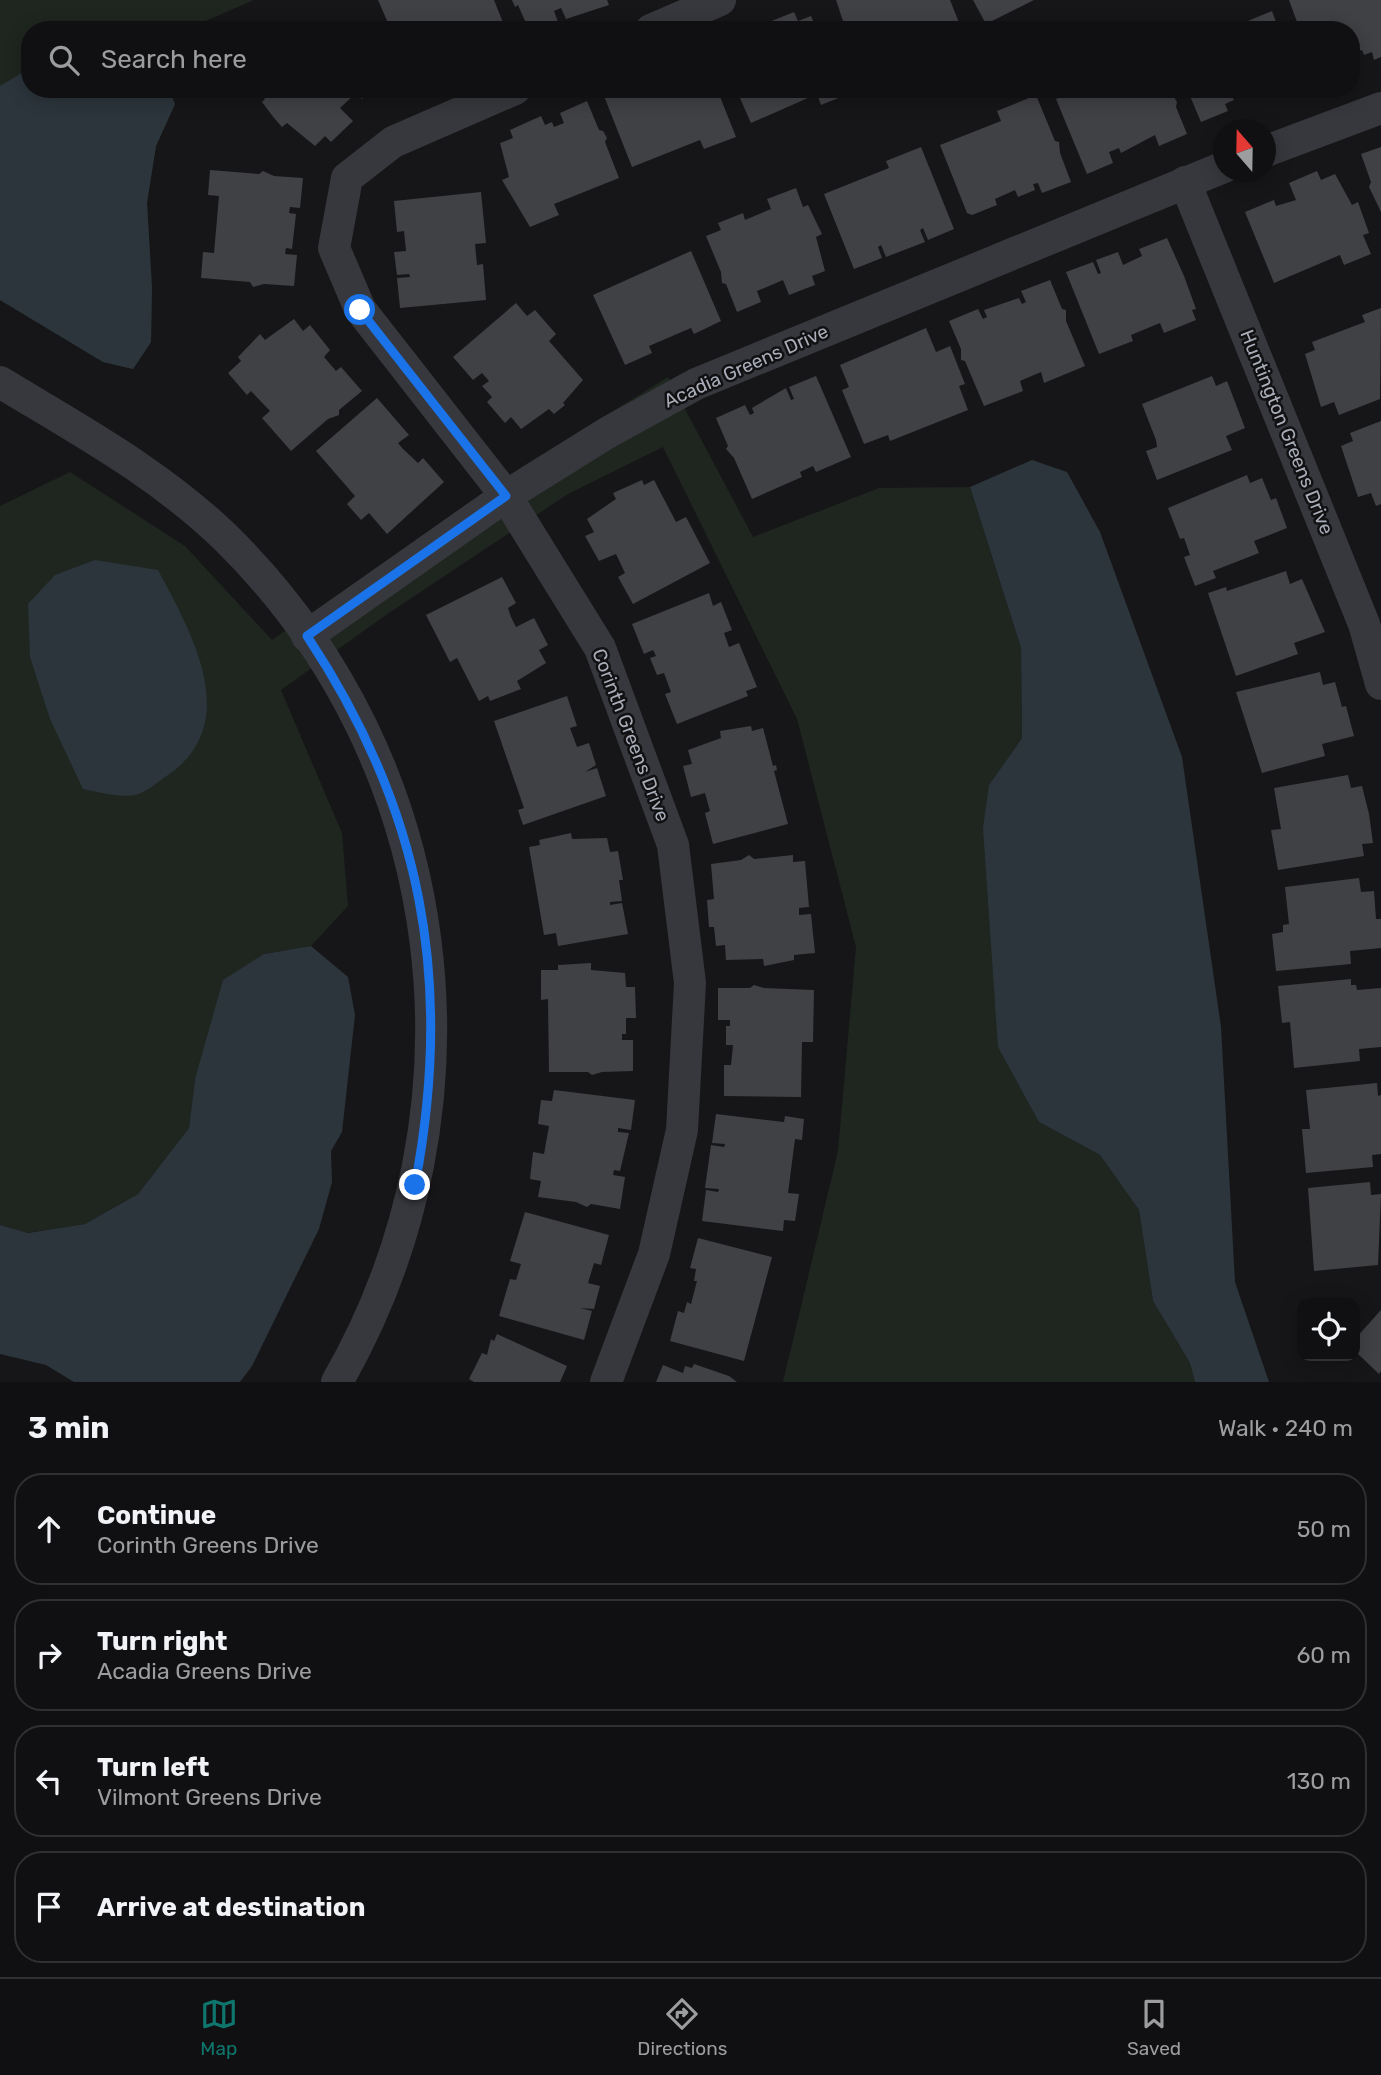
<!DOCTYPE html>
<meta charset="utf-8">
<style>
:root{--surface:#101012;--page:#1e1e20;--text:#f1f3f6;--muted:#9c9d9f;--line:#303032;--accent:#0f766e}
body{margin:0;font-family:Rubik,sans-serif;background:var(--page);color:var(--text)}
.controls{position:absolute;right:21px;bottom:21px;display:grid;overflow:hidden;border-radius:14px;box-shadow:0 4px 18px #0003}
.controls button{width:63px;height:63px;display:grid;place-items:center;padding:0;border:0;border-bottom:2px solid var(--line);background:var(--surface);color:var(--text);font:35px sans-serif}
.compass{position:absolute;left:1213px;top:119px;width:63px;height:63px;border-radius:50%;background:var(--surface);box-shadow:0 4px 18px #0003;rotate:340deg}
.stop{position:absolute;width:21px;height:21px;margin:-16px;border:5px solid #1a73e8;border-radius:50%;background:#fff}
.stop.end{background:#1a73e8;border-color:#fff;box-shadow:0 2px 7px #0008}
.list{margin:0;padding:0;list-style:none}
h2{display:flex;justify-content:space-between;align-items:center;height:91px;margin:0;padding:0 28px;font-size:30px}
h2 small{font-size:23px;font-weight:400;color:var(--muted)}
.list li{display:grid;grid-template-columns:46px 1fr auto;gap:21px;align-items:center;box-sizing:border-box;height:112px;margin:0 14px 14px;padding:0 14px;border:2px solid var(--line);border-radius:28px}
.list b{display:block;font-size:26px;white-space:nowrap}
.list p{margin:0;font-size:23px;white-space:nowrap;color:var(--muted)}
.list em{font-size:23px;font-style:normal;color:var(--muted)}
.icon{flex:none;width:38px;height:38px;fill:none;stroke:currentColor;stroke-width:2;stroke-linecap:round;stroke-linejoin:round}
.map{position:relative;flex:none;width:1381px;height:1382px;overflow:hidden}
.search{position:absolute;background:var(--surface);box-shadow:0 4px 18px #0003;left:21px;right:21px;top:21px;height:77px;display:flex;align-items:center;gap:18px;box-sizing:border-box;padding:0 24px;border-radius:28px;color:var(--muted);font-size:26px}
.sheet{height:595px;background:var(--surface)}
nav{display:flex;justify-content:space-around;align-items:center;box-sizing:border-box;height:98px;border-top:2px solid var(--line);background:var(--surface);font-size:19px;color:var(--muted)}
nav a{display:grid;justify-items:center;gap:4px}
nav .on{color:var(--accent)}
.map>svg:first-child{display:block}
.green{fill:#1e261f}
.water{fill:#2c353c}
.building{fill:#404145}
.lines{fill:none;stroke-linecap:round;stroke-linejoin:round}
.street{stroke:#37383d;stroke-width:32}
.route{stroke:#1a73e8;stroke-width:9}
.labels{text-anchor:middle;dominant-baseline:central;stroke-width:5;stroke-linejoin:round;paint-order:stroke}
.street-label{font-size:19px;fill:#a8adb8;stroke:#111113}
</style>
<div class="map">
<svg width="1381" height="1382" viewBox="0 0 1381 1382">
<rect width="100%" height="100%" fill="#161618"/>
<g class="green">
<polygon points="0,0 254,0 185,30 30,30 30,89 169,89 175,104 156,146 147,203 152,288 151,342 133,369 103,362 0,300"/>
<polygon points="668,377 753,537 879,488 970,487 1021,648 1022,738 989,785 1039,1122 1100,1155 1139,1210 1153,1301 1190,1363 1195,1382 783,1382 838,1151 856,947 797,719 663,447 568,494 386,615 281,690 342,833 348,906 311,946 264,954 195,1079 189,1128 138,1194 85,1224 27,1233 0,1225 0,506 70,472 185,546 272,640 520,468"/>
</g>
<g class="water">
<polygon points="30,68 30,89 169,89 175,104 156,146 147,203 152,288 151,342 133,369 103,362 0,300 0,86"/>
<polygon points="1032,460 1067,472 1100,532 1182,757 1221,1027 1235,1282 1269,1382 1195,1382 1190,1363 1153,1301 1139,1210 1100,1155 1039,1122 998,1047 983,828 989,785 1022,738 1021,648 970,487"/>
<path d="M95 560 158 570C191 632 244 723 168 775 159 781 150 789 141 793 126 800 99 792 83 789L50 719 30 657 28 604 55 575Z"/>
<polygon points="311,946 348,977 355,1015 342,1132 331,1151 332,1182 319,1229 252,1366 240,1382 74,1382 46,1365 0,1354 0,1225 28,1233 85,1224 138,1194 189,1128 195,1079 223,980 264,954"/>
</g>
<g class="building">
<polygon points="378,0 494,0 506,30 391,30"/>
<polygon points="512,0 607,0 609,5 566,19 561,8 554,11 558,22 540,30 529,30 518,5 515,7"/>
<polygon points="836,0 950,0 962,30 846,30"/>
<polygon points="973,0 1034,0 986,24"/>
<polygon points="1289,0 1381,0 1381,57 1374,60 1372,52 1364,55 1362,50 1351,54 1351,30 1300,30"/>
<polygon points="1272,11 1279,30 1226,30"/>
<polygon points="794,12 798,21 811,16 817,30 772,30 769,22"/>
<polygon points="260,89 372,89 362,99 356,93 340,108 353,121 331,142 325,136 315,146 287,123 282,127 274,118 262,102 265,99 258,92"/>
<polygon points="607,89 634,89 635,92 636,89 717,89 736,137 704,149 700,140 632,167 602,91"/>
<polygon points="736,89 861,89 821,105 817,94 751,123"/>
<polygon points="1079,89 1169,89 1177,102 1176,107 1187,134 1159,146 1155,135 1121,153 1119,148 1109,152 1113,163 1087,174 1056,99"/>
<polygon points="1187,89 1262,89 1248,95 1245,90 1231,95 1234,100 1225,104 1228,111 1201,122"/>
<polygon points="1036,95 1055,141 1059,142 1060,153 1071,182 1042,193 1038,183 1033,184 1035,190 1018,197 1015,190 995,199 997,205 972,215 967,213 940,145 1001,121 997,111"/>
<polygon points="587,101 599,130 603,131 607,138 605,142 619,178 554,204 559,215 530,227 502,180 509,177 500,143 513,138 510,130 541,116 545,125 552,122 554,127 564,123 560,113"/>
<polygon points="921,147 954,229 928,240 923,228 920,230 925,242 886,257 881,245 878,247 882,258 854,269 824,194 889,168 886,161"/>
<polygon points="1381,147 1381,212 1369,187 1371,182 1361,154"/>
<polygon points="210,170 259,174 263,171 274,176 303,178 300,208 290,207 289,213 296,214 292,249 286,248 285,254 297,255 294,286 264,284 253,287 250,282 201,278 203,252 214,253 219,196 208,195"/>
<polygon points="1317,171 1321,180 1335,174 1352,205 1358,202 1369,233 1363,235 1371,254 1344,265 1340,255 1274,283 1245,212 1274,200 1276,206 1296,200 1289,183"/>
<polygon points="796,188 803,207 808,205 822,234 816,237 825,271 812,276 815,285 789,295 783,280 757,291 761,302 737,312 726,284 722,283 721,272 706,236 721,230 718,223 743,213 745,220 771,209 767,199"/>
<polygon points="481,192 486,243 475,244 477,265 483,264 486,300 400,308 397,278 410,277 409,274 397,275 394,252 406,251 404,231 397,232 394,201"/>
<polygon points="1167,238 1184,276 1196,309 1192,310 1196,320 1164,333 1160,323 1131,335 1133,341 1099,354 1066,272 1093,262 1098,274 1101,273 1096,260 1118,252 1123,265 1142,256 1139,249"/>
<polygon points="691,251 721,321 694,334 691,328 649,346 652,353 625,365 593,295"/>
<polygon points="1050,280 1062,309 1066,310 1066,321 1085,366 1044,383 1041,372 1020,381 1023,391 984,406 965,361 961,360 961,349 949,321 978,309 983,319 987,317 984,310 1019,298 1022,304 1026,302 1021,291"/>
<polygon points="516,303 527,316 535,310 556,334 549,341 583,380 563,403 565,405 554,414 549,409 521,429 511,417 505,423 487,402 492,397 482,386 489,381 482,373 473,380 453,357"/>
<polygon points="1381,308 1380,399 1339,415 1334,402 1321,407 1305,354 1315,350 1312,342 1365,322 1362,315"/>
<polygon points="294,319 303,331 310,325 330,350 324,357 336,371 341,367 362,391 339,410 339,415 328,419 291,451 262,418 270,411 251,391 247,395 228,373 241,361 238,357 260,334 265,340"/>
<polygon points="926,328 936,352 950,346 965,384 959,386 968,410 890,441 888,435 864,444 842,390 849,387 840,365"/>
<polygon points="816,376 851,457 816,472 813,466 800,472 802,477 752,499 734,458 726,449 728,446 716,418 745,405 750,415 754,413 752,408 786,388 791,400 794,399 789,387"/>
<polygon points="1212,376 1216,386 1227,381 1245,428 1226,436 1232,450 1157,480 1146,451 1157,447 1156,440 1142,404"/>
<polygon points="377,398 409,435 398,443 403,449 418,463 423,458 444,482 387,534 369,513 361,520 347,504 355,496 316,451"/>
<polygon points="1381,421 1381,504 1376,506 1371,493 1358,497 1341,446 1353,441 1350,433"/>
<polygon points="1247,475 1250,483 1262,478 1271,500 1276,498 1287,528 1254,541 1259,553 1213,571 1216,578 1195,586 1184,557 1190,555 1184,538 1180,539 1168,508"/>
<polygon points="642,480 644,485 654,480 676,522 686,517 710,563 633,604 618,577 625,573 616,554 599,561 585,536 594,532 587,519 616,499 613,493"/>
<polygon points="1286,571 1290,584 1302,579 1325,632 1294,643 1298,654 1236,676 1208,593 1226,587 1227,591"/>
<polygon points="502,577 516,603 508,608 511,617 516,627 534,618 548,645 539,650 546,663 517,681 521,689 490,701 488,696 479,701 457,658 450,662 426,615"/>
<polygon points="709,593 713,606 721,602 732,630 724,633 729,647 739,643 757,687 746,691 748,696 677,724 665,694 671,692 664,673 657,675 650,658 656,656 653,650 644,654 632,624"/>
<polygon points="1320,672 1323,685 1335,682 1342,707 1346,706 1354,736 1322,744 1325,756 1262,773 1236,692"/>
<polygon points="567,696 577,726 570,728 577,747 589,743 596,765 585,772 597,768 606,796 523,825 518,810 524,808 494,721"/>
<polygon points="751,726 752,731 763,728 773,766 776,765 777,770 774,771 788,824 713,844 705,813 710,811 705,793 691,797 683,766 692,764 688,750 721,738 720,731"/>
<polygon points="1348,775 1351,788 1362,786 1369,814 1373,843 1362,844 1364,856 1278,870 1271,830 1281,829 1274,788"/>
<polygon points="571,833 572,839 607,838 610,852 618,851 623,880 619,880 622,901 610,902 610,905 622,903 628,934 558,946 556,933 544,935 529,847 540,845 539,840"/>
<polygon points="749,855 754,859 793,855 793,862 805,861 809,907 799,908 799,915 811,914 815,953 794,955 794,960 764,966 763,959 726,960 725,945 716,946 714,927 709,927 707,900 714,899 711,864 741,860"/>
<polygon points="1359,878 1361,892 1374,891 1376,919 1381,919 1381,948 1350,951 1351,964 1276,971 1272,934 1283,932 1283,925 1289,924 1285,887"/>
<polygon points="591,963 591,970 625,973 626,987 635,987 636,1018 626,1018 626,1034 622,1034 622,1040 633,1040 633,1071 602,1072 592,1075 588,1072 549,1072 548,999 541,1000 541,970 558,970 558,965"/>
<polygon points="1351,979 1351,985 1356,985 1357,990 1381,988 1381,1047 1359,1049 1360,1061 1294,1068 1290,1022 1282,1023 1278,986"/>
<polygon points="754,985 764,988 814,990 813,1042 802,1042 801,1097 724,1096 724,1065 731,1065 733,1045 726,1045 726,1026 730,1026 730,1020 718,1020 718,988 750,988"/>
<polygon points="1377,1083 1378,1096 1381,1095 1381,1154 1372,1155 1373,1167 1306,1173 1302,1129 1310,1129 1306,1090"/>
<polygon points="554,1090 635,1100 631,1130 618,1128 618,1132 629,1133 620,1171 614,1170 613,1175 625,1177 620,1209 591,1204 587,1207 576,1202 538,1197 541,1181 530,1179 533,1152 544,1154 549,1126 538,1124 541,1100 552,1101"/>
<polygon points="716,1114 784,1122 785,1116 804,1119 802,1140 795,1139 788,1193 799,1194 795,1221 784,1220 783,1231 702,1221 706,1190 718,1192 719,1189 705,1188 711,1145 724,1147 725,1144 712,1143"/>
<polygon points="1370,1182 1371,1195 1381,1194 1378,1265 1314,1271 1308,1188"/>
<polygon points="525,1212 609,1235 601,1265 594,1263 588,1283 600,1286 594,1309 580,1308 592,1311 584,1340 499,1316 510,1279 516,1280 521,1264 510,1261"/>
<polygon points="698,1238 772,1257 744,1361 670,1341 678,1311 684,1313 687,1302 691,1304 697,1281 694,1281 696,1269 690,1268"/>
<polygon points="1381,1310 1381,1371 1379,1374 1355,1351 1355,1339"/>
<polygon points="497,1334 567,1366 560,1382 474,1382 469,1379 482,1353 487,1355 491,1339 494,1341"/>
<polygon points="694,1364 729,1376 737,1382 656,1382 663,1365 683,1373 685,1366 692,1368"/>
</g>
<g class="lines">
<g class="street">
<polyline points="651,30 720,0"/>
<polyline points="515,89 393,142 347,178 334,248 360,309 506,496 600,648 673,845 690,983 682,1130 654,1254 606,1382"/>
<polyline points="1266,151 1381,108"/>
<polyline points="1185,182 1364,624 1381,684"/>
<path d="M0 382C79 430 159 473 226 538 453 761 494 1109 337 1382"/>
<polyline points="307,636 506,496 607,433 696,384 1224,167"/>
</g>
</g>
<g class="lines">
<path class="route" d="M360 310 506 496 307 636C422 809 454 981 415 1185"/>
</g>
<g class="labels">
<g class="street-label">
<text transform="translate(746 366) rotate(-24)">Acadia Greens Drive</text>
<text transform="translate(1287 432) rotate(68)">Huntington Greens Drive</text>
<text transform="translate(631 735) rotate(69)">Corinth Greens Drive</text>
</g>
</g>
</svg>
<div class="controls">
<button><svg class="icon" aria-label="locate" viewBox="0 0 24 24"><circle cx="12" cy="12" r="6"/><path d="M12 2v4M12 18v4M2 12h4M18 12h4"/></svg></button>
</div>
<svg class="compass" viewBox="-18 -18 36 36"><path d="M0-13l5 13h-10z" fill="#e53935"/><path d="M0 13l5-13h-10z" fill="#9c9d9f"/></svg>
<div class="stop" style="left:360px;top:310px"></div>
<div class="stop end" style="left:415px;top:1185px"></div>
<div class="search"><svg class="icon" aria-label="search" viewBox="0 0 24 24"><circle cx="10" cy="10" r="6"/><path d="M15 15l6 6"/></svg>Search here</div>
</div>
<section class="sheet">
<h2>3 min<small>Walk · 240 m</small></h2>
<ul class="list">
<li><svg class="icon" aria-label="ahead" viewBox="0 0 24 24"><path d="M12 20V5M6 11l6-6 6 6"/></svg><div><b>Continue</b><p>Corinth Greens Drive</p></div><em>50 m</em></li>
<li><svg class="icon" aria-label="right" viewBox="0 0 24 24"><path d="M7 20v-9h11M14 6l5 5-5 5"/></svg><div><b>Turn right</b><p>Acadia Greens Drive</p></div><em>60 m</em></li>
<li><svg class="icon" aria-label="left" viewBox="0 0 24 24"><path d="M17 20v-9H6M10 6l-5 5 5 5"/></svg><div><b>Turn left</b><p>Vilmont Greens Drive</p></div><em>130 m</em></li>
<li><svg class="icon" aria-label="arrive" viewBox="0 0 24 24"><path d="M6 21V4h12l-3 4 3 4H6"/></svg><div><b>Arrive at destination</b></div></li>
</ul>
</section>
<nav>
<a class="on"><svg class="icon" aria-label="map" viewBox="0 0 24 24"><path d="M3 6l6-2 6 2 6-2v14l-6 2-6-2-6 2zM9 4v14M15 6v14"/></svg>Map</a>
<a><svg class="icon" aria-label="directions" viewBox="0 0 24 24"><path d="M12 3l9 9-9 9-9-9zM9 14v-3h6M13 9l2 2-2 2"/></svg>Directions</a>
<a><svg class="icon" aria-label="saved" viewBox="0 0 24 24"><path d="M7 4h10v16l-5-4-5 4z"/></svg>Saved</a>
</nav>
